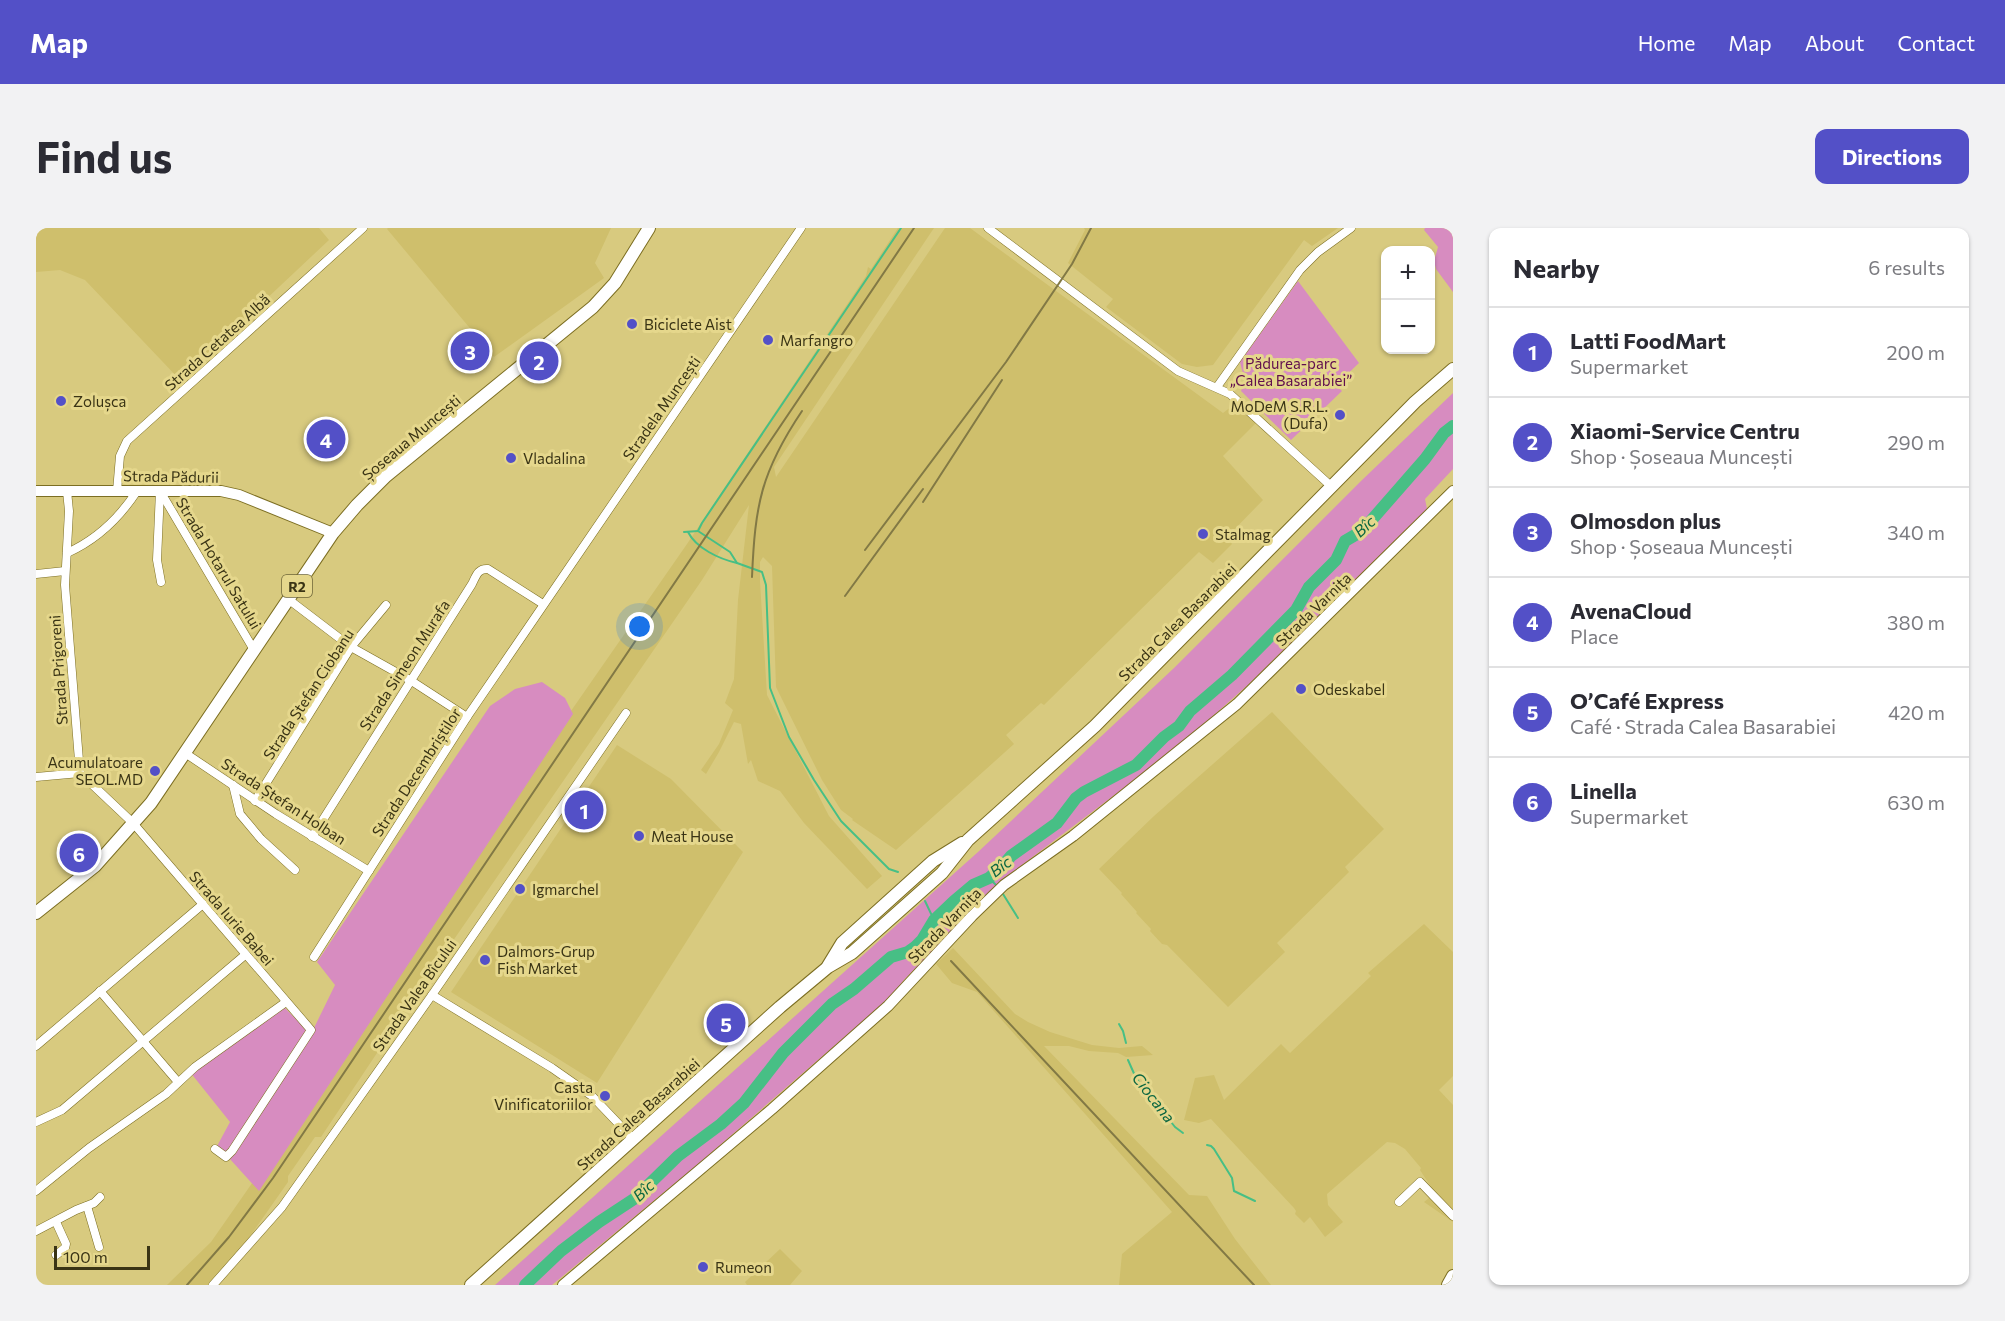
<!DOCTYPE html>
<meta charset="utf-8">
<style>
:root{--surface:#fff;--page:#f2f2f3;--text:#2b2b33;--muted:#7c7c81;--line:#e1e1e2;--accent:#5350c7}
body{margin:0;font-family:Commissioner,sans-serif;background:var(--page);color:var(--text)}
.controls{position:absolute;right:18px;top:18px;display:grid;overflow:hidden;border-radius:12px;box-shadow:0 2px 4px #0004}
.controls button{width:54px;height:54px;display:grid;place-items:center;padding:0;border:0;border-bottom:2px solid var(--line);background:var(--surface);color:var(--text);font:30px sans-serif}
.scale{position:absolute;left:18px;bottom:15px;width:96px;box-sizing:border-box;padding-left:6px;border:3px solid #3a3415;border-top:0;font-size:16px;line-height:21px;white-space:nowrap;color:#3a3415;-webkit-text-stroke:4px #e5d78c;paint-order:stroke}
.you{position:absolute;left:604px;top:399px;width:21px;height:21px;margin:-15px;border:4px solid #fff;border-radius:50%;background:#1a73e8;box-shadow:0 0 0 9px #1a73e833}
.badge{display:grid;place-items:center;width:39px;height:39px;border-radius:50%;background:var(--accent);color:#fff;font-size:20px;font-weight:700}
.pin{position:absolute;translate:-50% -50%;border:3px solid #fff;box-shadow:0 2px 6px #0006}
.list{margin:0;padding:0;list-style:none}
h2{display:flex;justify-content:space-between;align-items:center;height:78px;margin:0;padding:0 24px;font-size:26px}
h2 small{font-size:20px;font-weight:400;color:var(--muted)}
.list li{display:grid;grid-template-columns:39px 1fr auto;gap:18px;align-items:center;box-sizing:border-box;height:90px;padding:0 24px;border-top:2px solid var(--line)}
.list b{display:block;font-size:22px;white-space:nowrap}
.list p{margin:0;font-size:20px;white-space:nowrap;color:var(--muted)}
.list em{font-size:20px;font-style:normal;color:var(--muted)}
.map{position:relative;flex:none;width:1417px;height:1057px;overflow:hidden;border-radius:12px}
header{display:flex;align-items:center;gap:36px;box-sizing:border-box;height:84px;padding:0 30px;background:var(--accent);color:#fff}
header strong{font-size:28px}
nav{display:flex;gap:33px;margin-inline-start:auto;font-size:21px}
.intro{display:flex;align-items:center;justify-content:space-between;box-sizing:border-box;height:144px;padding:0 36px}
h1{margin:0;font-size:42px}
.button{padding:15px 27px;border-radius:12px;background:var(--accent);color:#fff;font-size:21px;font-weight:700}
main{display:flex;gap:36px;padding:0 36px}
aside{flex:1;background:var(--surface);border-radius:12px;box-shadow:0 2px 4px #0004}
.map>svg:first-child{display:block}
.built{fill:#cfbf6c}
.green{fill:#d78cc0}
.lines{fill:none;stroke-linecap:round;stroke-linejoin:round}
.stream{stroke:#47bf85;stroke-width:2}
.river{stroke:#47bf85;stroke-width:12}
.street-casing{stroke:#7c6e22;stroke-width:9}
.secondary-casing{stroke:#7c6e22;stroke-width:12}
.primary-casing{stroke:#7c6e22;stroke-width:14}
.street{stroke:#fff;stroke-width:8}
.secondary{stroke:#fff;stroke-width:10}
.primary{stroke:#fff;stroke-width:12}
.rail{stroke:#827945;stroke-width:2}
.poi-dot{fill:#5350c7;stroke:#e5d78c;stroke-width:2}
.labels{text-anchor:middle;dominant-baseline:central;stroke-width:6;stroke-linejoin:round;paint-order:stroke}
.shield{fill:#e5d78c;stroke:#6d6539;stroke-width:1.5}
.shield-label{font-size:14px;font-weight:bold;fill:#3a3415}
.poi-label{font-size:15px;fill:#3a3415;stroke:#e5d78c;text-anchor:start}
.street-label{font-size:15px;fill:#3a3415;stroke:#e5d78c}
.park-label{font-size:15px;fill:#600e4e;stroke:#e5d78c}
.water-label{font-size:16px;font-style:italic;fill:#0c6741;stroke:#e5d78c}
</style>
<header>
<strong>Map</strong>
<nav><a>Home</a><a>Map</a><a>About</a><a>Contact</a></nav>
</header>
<div class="intro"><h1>Find us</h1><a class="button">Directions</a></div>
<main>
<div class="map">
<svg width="1417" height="1057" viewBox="0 0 1417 1057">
<rect width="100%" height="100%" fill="#d8ca7f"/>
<g class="built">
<polygon points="0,0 283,0 293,12 144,152 49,52 24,42 0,44"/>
<polygon points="352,0 575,0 559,35 568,50 458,129 351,1"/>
<polygon points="862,0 898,0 738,239 740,249 909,0 934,0 1187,185 1200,175 1221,194 1187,228 1227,272 1191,309 1196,316 1177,335 1163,324 1008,477 1005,475 970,507 978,516 860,622 816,592 817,591 805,582 786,552 740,459 736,338 727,329 724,334 724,354 731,467 793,588 846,648 831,661 768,595 744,563 722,553 715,532 712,536 705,496 698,494 683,524 670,546 665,542 683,516 697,482 689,475 698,451 702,372 713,277 666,352 383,762 285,909 279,909 252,948 252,954 205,1021 172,1057 131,1057 175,1014 307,825 437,624 651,316 830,48 832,39 835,41"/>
<polygon points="1048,0 1302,0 1276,18 1268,12 1177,137 1161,139 1146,136 1070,79 1077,71 1032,35 1049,2"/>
<polygon points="1236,484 1348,601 1309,639 1313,644 1241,715 1249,724 1192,779 1131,717 1126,716 1114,703 1115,701 1100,685 1101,684 1085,666 1086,665 1063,641 1118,588"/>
<polygon points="581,517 635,551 707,624 561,855 415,764"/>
<polygon points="1388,696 1417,724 1417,848 1403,862 1417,877 1417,994 1388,974 1393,970 1389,965 1395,959 1384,942 1385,940 1369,921 1359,915 1351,914 1291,966 1292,977 1307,994 1289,1009 1274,989 1268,995 1259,986 1260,983 1258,980 1175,891 1163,895 1148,892 1159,850 1178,847 1188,872 1245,816 1254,825 1335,748 1332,745"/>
<polygon points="917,720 979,786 992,794 1014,804 1056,817 1083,820 1106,818 1117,827 1090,829 1082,825 1053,823 1033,818 1008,818 1153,967 1171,968 1199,1011 1235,1057 1083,1057 1086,1026 1136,984 941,764 916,755 900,736"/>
<polygon points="744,1021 766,1043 754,1057 711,1057 709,1054"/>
</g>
<g class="green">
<polygon points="1389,0 1417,0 1417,64 1400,41 1398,33 1402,19 1388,2"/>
<polygon points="1262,53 1323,135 1300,157 1306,163 1255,212 1205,163 1209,154 1204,134"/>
<polygon points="1417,165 1417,241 1389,271 1391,281 1213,456 1142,519 962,655 867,753 857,767 661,937 516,1057 459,1057 942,624 1138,440 1325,253"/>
<polygon points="506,454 529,470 537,486 223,963 193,930 278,800 299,757 281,734 454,478 479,461"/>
<polygon points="248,779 272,803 190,926 180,920 194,894 154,844"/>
</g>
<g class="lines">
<g class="stream">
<polyline points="648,304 662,303"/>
<path d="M652 304C660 320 683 331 701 335"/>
<polyline points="862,644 853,641 805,593 778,552 753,509 734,460 730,357 726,344 701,335 694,324 662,303 666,295 865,0"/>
<polyline points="953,650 960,657"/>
<polyline points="967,666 982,690"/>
<polyline points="889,673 898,692"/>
<polyline points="1083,796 1087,803 1090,815"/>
<polyline points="1092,832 1100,850 1139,899 1147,905"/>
<polyline points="1171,917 1175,918 1178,921 1196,950 1198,963 1219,973"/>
</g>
<polyline class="river" points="489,1057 525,1023 563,994 598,971 642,928 685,896 708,875 747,825 796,776 818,761 855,729 872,724 879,719 886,712 898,692 918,673 937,657 953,650 964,641 975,628 1021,595 1040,570 1048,564 1100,537 1128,509 1143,498 1154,483 1196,447 1260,382 1273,359 1300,332 1309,313 1326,303 1389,231 1408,205 1417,198"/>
<g class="street-casing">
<g id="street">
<polyline points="952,0 1142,143 1194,166 1296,259"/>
<polyline points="1181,159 1264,42 1282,24 1315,0"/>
<polyline points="31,263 33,283 29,357 44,545 97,595 275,802 196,923 190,929 179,921"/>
<polyline points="81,263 84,228 91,213 327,0"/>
<polyline points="124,263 218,422"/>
<polyline points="124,263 121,332 125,354"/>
<path d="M31 325C60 312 84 289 101 263"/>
<polyline points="0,346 29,343"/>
<polyline points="252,371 315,419 374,452 431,489"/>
<polyline points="149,525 240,586 333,643"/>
<polyline points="0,549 44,545"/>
<polyline points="197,557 204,586 225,611 259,642"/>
<polyline points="219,573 315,419 350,377"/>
<path d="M276 609 436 356C440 348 442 340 452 341L507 376"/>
<polyline points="278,729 431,489 765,0"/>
<polyline points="64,763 142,854"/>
<polyline points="396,767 516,840 556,868 597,911"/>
<polyline points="0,818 167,676"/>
<polyline points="0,894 26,882 209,727"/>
<polyline points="0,963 53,920 130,866 159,839 250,774"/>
<polyline points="1363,974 1384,954 1417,988"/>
<polyline points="51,978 63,1019"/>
<polyline points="20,994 30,1016 29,1020 20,1027"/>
<polyline points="0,1003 40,982 58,975 64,969"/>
<polyline points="177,1057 246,979 396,767 590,485"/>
</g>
</g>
<g class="secondary-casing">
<g id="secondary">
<polyline points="0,263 185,263 203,267 297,305"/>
<polyline points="527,1057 736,881 852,778 936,688 968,657 1037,608 1201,476 1417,263"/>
</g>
</g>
<g class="primary-casing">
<g id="primary">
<polyline points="0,685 59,638 115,575 297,305 321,277 350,248 557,79 579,55 613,0"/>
<polyline points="792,738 806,715 897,633 926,615"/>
<polyline points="435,1057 744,779 792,739 816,725 906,645 932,612 1059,498 1379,174 1417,141"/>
<polyline points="1412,1057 1417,1048"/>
</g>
</g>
<use href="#street" class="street"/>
<use href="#secondary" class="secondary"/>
<use href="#primary" class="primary"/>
<g class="rail">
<polyline points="887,274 966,152"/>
<polyline points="829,322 970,134 1036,36 1055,0"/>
<path d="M716 349C719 277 725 244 766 183"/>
<polyline points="809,368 887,261"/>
<polyline points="915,733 1218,1057"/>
<polyline points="151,1057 193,1009 237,950 878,0"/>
</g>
</g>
<g class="poi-dot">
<circle cx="596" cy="96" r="6"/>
<circle cx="732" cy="112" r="6"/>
<circle cx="25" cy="173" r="6"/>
<circle cx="1304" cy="187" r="6"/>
<circle cx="475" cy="230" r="6"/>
<circle cx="1167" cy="306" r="6"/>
<circle cx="1265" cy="461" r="6"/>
<circle cx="119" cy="543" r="6"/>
<circle cx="603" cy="608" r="6"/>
<circle cx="484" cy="661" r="6"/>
<circle cx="449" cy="732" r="6"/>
<circle cx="569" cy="868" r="6"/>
<circle cx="667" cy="1039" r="6"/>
</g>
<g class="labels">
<rect class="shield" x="246" y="347" width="30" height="22" rx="4.5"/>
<g class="shield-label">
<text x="261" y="358">R2</text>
</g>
<g class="poi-label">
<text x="608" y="96">Biciclete Aist</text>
<text x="744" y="112">Marfangro</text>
<text x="37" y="173">Zolușca</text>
<text x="1292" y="178" text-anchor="end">MoDeM S.R.L.<tspan x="1292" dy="17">(Dufa)</tspan></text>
<text x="487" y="230">Vladalina</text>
<text x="1179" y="306">Stalmag</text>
<text x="1277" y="461">Odeskabel</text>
<text x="107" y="534" text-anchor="end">Acumulatoare<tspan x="107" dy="17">SEOL.MD</tspan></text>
<text x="615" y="608">Meat House</text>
<text x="496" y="661">Igmarchel</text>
<text x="461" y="723">Dalmors-Grup<tspan x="461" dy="17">Fish Market</tspan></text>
<text x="557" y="859" text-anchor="end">Casta<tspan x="557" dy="17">Vinificatoriilor</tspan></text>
<text x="679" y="1039">Rumeon</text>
</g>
<g class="street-label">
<text transform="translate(181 114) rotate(-42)">Strada Cetatea Albă</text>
<text transform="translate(625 180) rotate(-55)">Stradela Muncești</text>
<text transform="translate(375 209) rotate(-40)">Șoseaua Muncești</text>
<text transform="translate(135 248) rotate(1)">Strada Pădurii</text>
<text transform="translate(183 335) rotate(59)">Strada Hotarul Satului</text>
<text transform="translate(1277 381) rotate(-44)">Strada Varnița</text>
<text transform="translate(1141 394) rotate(-45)">Strada Calea Basarabiei</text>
<text transform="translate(368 437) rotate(-57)">Strada Simeon Murafa</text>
<text transform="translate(22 442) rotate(-94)">Strada Prigoreni</text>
<text transform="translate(272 466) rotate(-57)">Strada Ștefan Ciobanu</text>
<text transform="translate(380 544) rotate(-57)">Strada Decembriștilor</text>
<text transform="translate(248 573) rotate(33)">Strada Ștefan Holban</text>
<text transform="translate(196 690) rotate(49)">Strada Iurie Babei</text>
<text transform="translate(908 697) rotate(-46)">Strada Varnița</text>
<text transform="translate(378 767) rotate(-55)">Strada Valea Bîcului</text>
<text transform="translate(602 886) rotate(-42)">Strada Calea Basarabiei</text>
</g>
<g class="park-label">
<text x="1255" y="135">Pădurea-parc<tspan x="1255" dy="17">„Calea Basarabiei”</tspan></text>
</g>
<g class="water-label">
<text transform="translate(1328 298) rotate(-42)">Bîc</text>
<text transform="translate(964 638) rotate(-37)">Bîc</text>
<text transform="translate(1118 869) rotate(52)">Ciocana</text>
<text transform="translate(607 962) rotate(-43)">Bîc</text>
</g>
</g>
</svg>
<div class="controls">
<button>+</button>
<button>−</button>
</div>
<div class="scale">100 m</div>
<div class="you"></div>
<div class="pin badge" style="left:548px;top:582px">1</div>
<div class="pin badge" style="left:503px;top:133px">2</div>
<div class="pin badge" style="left:434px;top:123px">3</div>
<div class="pin badge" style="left:290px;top:211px">4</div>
<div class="pin badge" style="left:690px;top:795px">5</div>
<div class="pin badge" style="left:43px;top:625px">6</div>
</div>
<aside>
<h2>Nearby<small>6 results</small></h2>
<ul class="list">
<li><span class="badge">1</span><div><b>Latti FoodMart</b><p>Supermarket</p></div><em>200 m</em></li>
<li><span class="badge">2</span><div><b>Xiaomi-Service Centru</b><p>Shop · Șoseaua Muncești</p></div><em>290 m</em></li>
<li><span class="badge">3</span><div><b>Olmosdon plus</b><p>Shop · Șoseaua Muncești</p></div><em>340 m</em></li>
<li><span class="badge">4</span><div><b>AvenaCloud</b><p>Place</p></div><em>380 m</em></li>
<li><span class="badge">5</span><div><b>O’Café Express</b><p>Café · Strada Calea Basarabiei</p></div><em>420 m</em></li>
<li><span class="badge">6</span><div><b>Linella</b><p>Supermarket</p></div><em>630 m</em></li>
</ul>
</aside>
</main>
